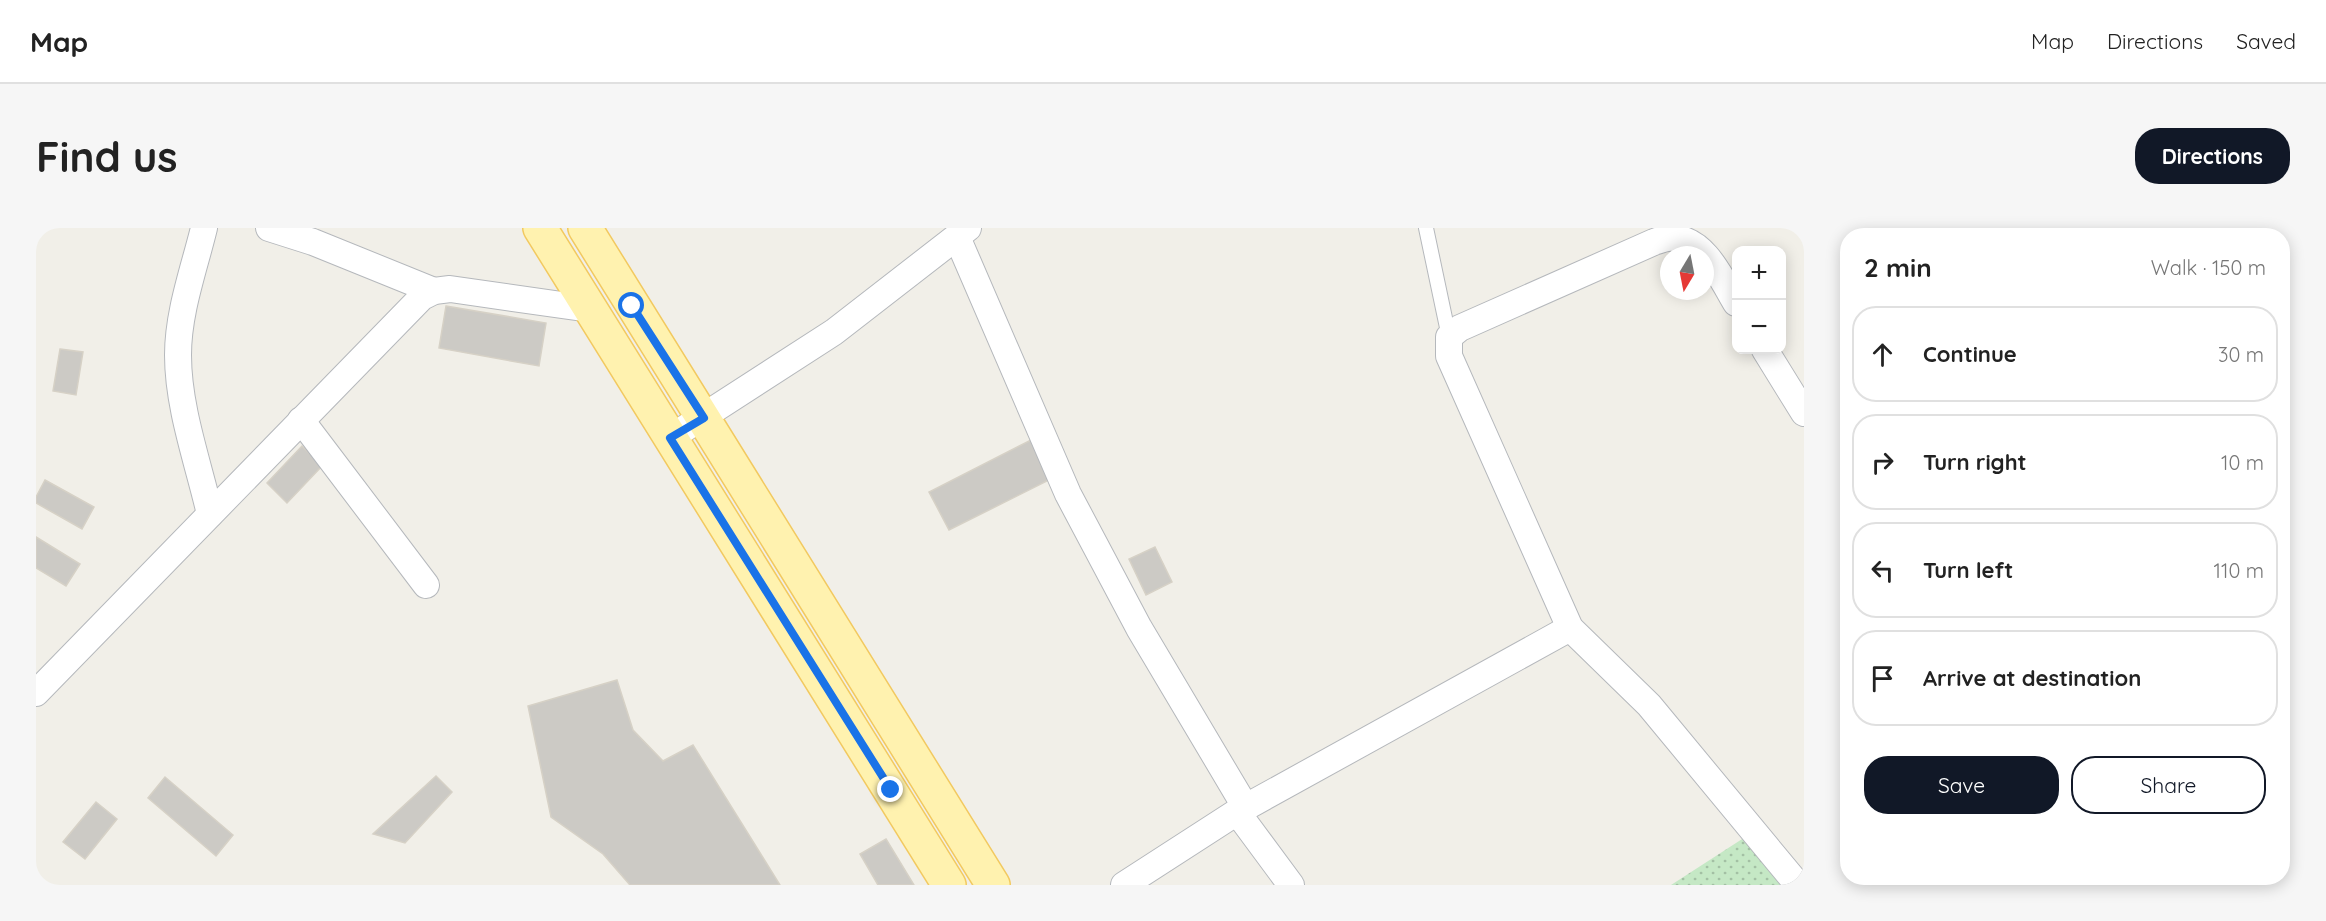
<!DOCTYPE html>
<meta charset="utf-8">
<style>
:root{--surface:#fff;--page:#f6f6f6;--text:#222;--muted:#767676;--line:#e0e0e0;--accent:#111827}
body{margin:0;font-family:Quicksand,sans-serif;background:var(--page);color:var(--text)}
.controls{position:absolute;right:18px;top:18px;display:grid;overflow:hidden;border-radius:12px;box-shadow:0 3px 15px #0003}
.controls button{width:54px;height:54px;display:grid;place-items:center;padding:0;border:0;border-bottom:2px solid var(--line);background:var(--surface);color:var(--text);font:30px sans-serif}
.compass{position:absolute;left:1624px;top:18px;width:54px;height:54px;border-radius:50%;background:var(--surface);box-shadow:0 3px 15px #0003;rotate:190deg}
.stop{position:absolute;width:18px;height:18px;margin:-14px;border:4px solid #1a73e8;border-radius:50%;background:#fff}
.stop.end{background:#1a73e8;border-color:#fff;box-shadow:0 2px 6px #0008}
.list{margin:0;padding:0;list-style:none}
h2{display:flex;justify-content:space-between;align-items:center;height:78px;margin:0;padding:0 24px;font-size:26px}
h2 small{font-size:20px;font-weight:400;color:var(--muted)}
.list li{display:grid;grid-template-columns:39px 1fr auto;gap:18px;align-items:center;box-sizing:border-box;height:96px;margin:0 12px 12px;padding:0 12px;border:2px solid var(--line);border-radius:24px}
.list b{display:block;font-size:22px;white-space:nowrap}
.list em{font-size:20px;font-style:normal;color:var(--muted)}
.actions{display:flex;gap:12px;padding:18px 24px}
.actions a{flex:1;padding:14px 0;border:2px solid var(--accent);border-radius:24px;text-align:center;font-size:21px;color:var(--accent)}
.actions .main{background:var(--accent);color:#fff}
.icon{flex:none;width:33px;height:33px;fill:none;stroke:currentColor;stroke-width:2;stroke-linecap:round;stroke-linejoin:round}
.map{position:relative;flex:none;width:1768px;height:657px;overflow:hidden;border-radius:24px}
header{display:flex;align-items:center;gap:36px;box-sizing:border-box;height:84px;padding:0 30px;background:var(--surface);border-bottom:2px solid var(--line)}
header strong{font-size:28px}
nav{display:flex;gap:33px;margin-inline-start:auto;font-size:21px}
.intro{display:flex;align-items:center;justify-content:space-between;box-sizing:border-box;height:144px;padding:0 36px}
h1{margin:0;font-size:42px}
.button{padding:15px 27px;border-radius:24px;background:var(--accent);color:#fff;font-size:21px;font-weight:700}
main{display:flex;gap:36px;padding:0 36px}
aside{flex:1;background:var(--surface);border-radius:24px;box-shadow:0 3px 15px #0003}
.map>svg:first-child{display:block}
.park{fill:url(#park-dots)}
.building{fill:#cccac5;stroke:#d6d1c6;stroke-width:1.5}
.lines{fill:none;stroke-linecap:round;stroke-linejoin:round}
.lane-casing{stroke:#b5b8bc;stroke-width:16}
.street-casing{stroke:#b5b8bc;stroke-width:28}
.primary-casing{stroke:#f2c960;stroke-width:36}
.lane{stroke:#fff;stroke-width:14}
.street{stroke:#fff;stroke-width:26}
.primary{stroke:#fff2af;stroke-width:33}
.route{stroke:#1a73e8;stroke-width:8}
</style>
<header>
<strong>Map</strong>
<nav><a>Map</a><a>Directions</a><a>Saved</a></nav>
</header>
<div class="intro"><h1>Find us</h1><a class="button">Directions</a></div>
<main>
<div class="map">
<svg width="1768" height="657" viewBox="0 0 1768 657">
<defs>
<pattern id="park-dots" width="8" height="8" patternUnits="userSpaceOnUse" patternTransform="scale(1.5)"><rect width="8" height="8" fill="#c5e8c5"/><path d="M2 2h.1M6 6h.1" fill="none" stroke="#a3c0a4" stroke-width="1.8" stroke-linecap="round"/></pattern>
</defs>
<rect width="100%" height="100%" fill="#f1efe8"/>
<polygon class="park" points="1717,604 1744,657 1635,657"/>
<g class="building">
<polygon points="410,78 510,95 503,138 403,120"/>
<polygon points="24,121 47,124 40,167 17,163"/>
<polygon points="995,212 1015,251 913,302 893,264"/>
<polygon points="266,218 286,238 251,275 231,255"/>
<polygon points="9,252 58,279 46,301 0,275 0,269"/>
<polygon points="0,309 44,336 30,358 0,340"/>
<polygon points="1119,319 1136,354 1110,367 1093,331"/>
<polygon points="581,452 597,502 627,533 657,517 744,657 594,657 567,626 515,589 492,478"/>
<polygon points="400,548 416,564 369,615 337,606"/>
<polygon points="129,549 197,607 180,628 112,570"/>
<polygon points="60,574 81,591 49,631 27,614"/>
<polygon points="850,611 878,657 842,657 824,626"/>
</g>
<g class="lines">
<g class="lane-casing">
<polyline id="lane" points="1390,0 1413,109"/>
</g>
<g class="street-casing">
<g id="street">
<path d="M168 0C158 41 142 84 142 127 142 180 162 234 174 286"/>
<polyline points="233,0 277,14 398,63"/>
<polyline points="921,9 1032,266 1103,400 1210,580"/>
<path d="M1700 75C1686 52 1669 11 1637 10 1631 9 1624 12 1618 14L1424 100 1413 109V128L1534 400 1613 477 1762 657"/>
<polyline points="1729,122 1768,185"/>
<polyline points="265,192 390,357"/>
<polyline points="634,210 798,104 932,0"/>
<polyline points="0,465 386,69 398,63 414,61 554,81"/>
<polyline points="1201,584 1255,657"/>
<polyline points="1088,657 1201,584 1534,400"/>
</g>
</g>
<g class="primary-casing">
<g id="primary">
<polyline points="504,0 913,657"/>
<polyline points="549,0 957,657"/>
</g>
</g>
<use href="#lane" class="lane"/>
<use href="#street" class="street"/>
<use href="#primary" class="primary"/>
</g>
<g class="lines">
<polyline class="route" points="596,78 668,190 634,210 855,562"/>
</g>
</svg>
<div class="controls">
<button>+</button>
<button>−</button>
</div>
<svg class="compass" viewBox="-18 -18 36 36"><path d="M0-13l5 13h-10z" fill="#e53935"/><path d="M0 13l5-13h-10z" fill="#767676"/></svg>
<div class="stop" style="left:596px;top:78px"></div>
<div class="stop end" style="left:855px;top:562px"></div>
</div>
<aside>
<h2>2 min<small>Walk · 150 m</small></h2>
<ul class="list">
<li><svg class="icon" aria-label="ahead" viewBox="0 0 24 24"><path d="M12 20V5M6 11l6-6 6 6"/></svg><div><b>Continue</b></div><em>30 m</em></li>
<li><svg class="icon" aria-label="right" viewBox="0 0 24 24"><path d="M7 20v-9h11M14 6l5 5-5 5"/></svg><div><b>Turn right</b></div><em>10 m</em></li>
<li><svg class="icon" aria-label="left" viewBox="0 0 24 24"><path d="M17 20v-9H6M10 6l-5 5 5 5"/></svg><div><b>Turn left</b></div><em>110 m</em></li>
<li><svg class="icon" aria-label="arrive" viewBox="0 0 24 24"><path d="M6 21V4h12l-3 4 3 4H6"/></svg><div><b>Arrive at destination</b></div></li>
</ul>
<div class="actions"><a class="main">Save</a><a>Share</a></div>
</aside>
</main>
